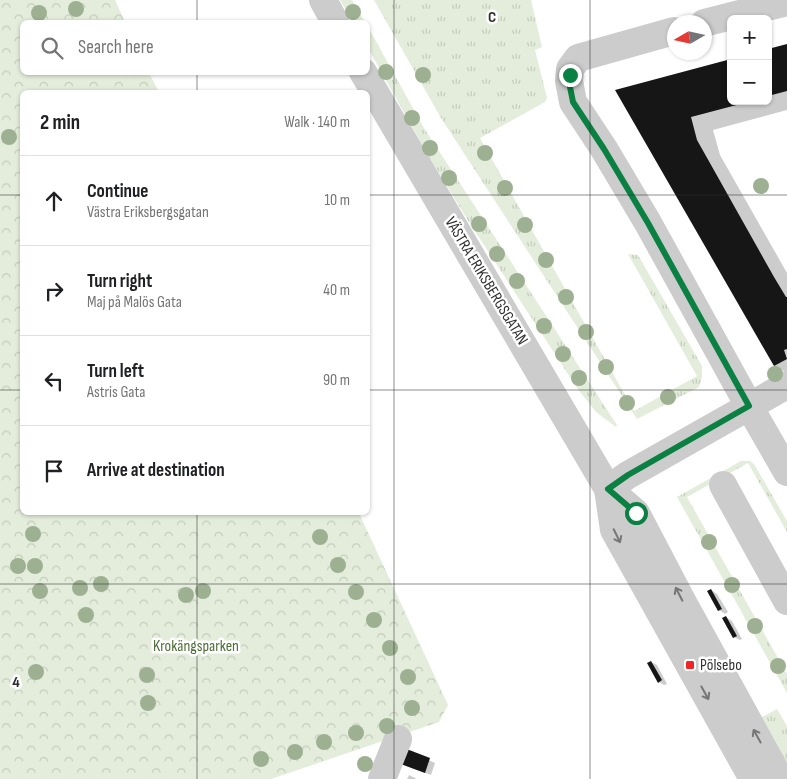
<!DOCTYPE html>
<meta charset="utf-8">
<style>
:root{--surface:#fff;--page:#f2f2f2;--text:#202124;--muted:#757577;--line:#e0e0e0}
body{margin:0;font-family:"Sofia Sans Condensed",sans-serif;background:var(--page);color:var(--text)}
.controls{position:absolute;right:15px;top:15px;display:grid;overflow:hidden;border-radius:8px;box-shadow:0 1px 4px #0004}
.controls button{width:45px;height:45px;display:grid;place-items:center;padding:0;border:0;border-bottom:1px solid var(--line);background:var(--surface);color:var(--text);font:25px sans-serif}
.compass{position:absolute;left:667px;top:15px;width:45px;height:45px;border-radius:50%;background:var(--surface);box-shadow:0 1px 4px #0004;rotate:261deg}
.stop{position:absolute;width:15px;height:15px;margin:-11px;border:4px solid #0b8043;border-radius:50%;background:#fff}
.stop.end{background:#0b8043;border-color:#fff;box-shadow:0 1px 5px #0008}
.list{margin:0;padding:0;list-style:none}
h2{display:flex;justify-content:space-between;align-items:center;height:65px;margin:0;padding:0 20px;font-size:21px}
h2 small{font-size:16px;font-weight:400;color:var(--muted)}
.list li{display:grid;grid-template-columns:32px 1fr auto;gap:15px;align-items:center;box-sizing:border-box;height:90px;padding:0 20px;border-top:1px solid var(--line)}
.list b{display:block;font-size:19px;white-space:nowrap}
.list p{margin:0;font-size:16px;white-space:nowrap;color:var(--muted)}
.list em{font-size:16px;font-style:normal;color:var(--muted)}
.icon{flex:none;width:28px;height:28px;fill:none;stroke:currentColor;stroke-width:2;stroke-linecap:round;stroke-linejoin:round}
.map{position:relative;flex:none;width:787px;height:779px;overflow:hidden}
.search{position:absolute;background:var(--surface);box-shadow:0 1px 4px #0004;left:20px;top:20px;width:350px;height:55px;display:flex;align-items:center;gap:12px;box-sizing:border-box;padding:0 18px;border-radius:8px;color:var(--muted);font-size:19px}
.panel{position:absolute;background:var(--surface);box-shadow:0 1px 4px #0004;left:20px;top:90px;width:350px;height:425px;border-radius:8px}
.map>svg:first-child{display:block}
.grass{fill:url(#grass-tufts)}
.forest{fill:url(#forest-crowns)}
.shadow{fill:#0003}
.building{fill:#161616}
.lines{fill:none;stroke-linecap:round;stroke-linejoin:round}
.minor{stroke:#ccc;stroke-width:28}
.tree{fill:#9eb092}
.oneway{stroke:#767676}
.route{stroke:#0b8043;stroke-width:6}
.grid{fill:none;stroke:#2f2f2f;stroke-width:1;stroke-opacity:0.55}
.poi-dot{fill:#f42325;stroke:#fff;stroke-width:2}
.labels{text-anchor:middle;dominant-baseline:central;stroke-width:5;stroke-linejoin:round;paint-order:stroke}
.street-label{font-size:16px;fill:#2f2f2f;stroke:#fff}
.park-label{font-size:16px;fill:#4e6f38;stroke:#fff}
.poi-label{font-size:16px;fill:#2f2f2f;stroke:#fff;text-anchor:start}
.grid-label{font-size:16px;text-anchor:middle;font-weight:bold;fill:#2f2f2f;stroke:#fff;stroke-width:5;stroke-linejoin:round;paint-order:stroke}
</style>
<div class="map">
<svg width="787" height="779" viewBox="0 0 787 779">
<defs>
<pattern id="grass-tufts" width="24" height="20" patternUnits="userSpaceOnUse" patternTransform="scale(1.25)"><rect width="24" height="20" fill="#e4eddb"/><path d="M3 7l-1-3M5 7V3M7 7l1-3M15 17l-1-3M17 17v-4M19 17l1-3" fill="none" stroke="#c4ccbc"/></pattern>
<pattern id="forest-crowns" width="20" height="18" patternUnits="userSpaceOnUse" patternTransform="scale(1.25)"><rect width="20" height="18" fill="#e4eddb"/><path d="M2 6a3 3 0 1 1 6 0M12 15a3 3 0 1 1 6 0" fill="none" stroke="#c4ccbc"/></pattern>
</defs>
<rect width="100%" height="100%" fill="#fff"/>
<g class="grass">
<polygon points="340,0 352,0 365,22 353,22"/>
<polygon points="374,0 531,0 542,47 535,50 547,98 545,102 480,138 634,411 697,376 628,254 638,255 702,366 702,377 699,387 637,419 441,118"/>
<polygon points="368,27 424,128 617,425 616,427 596,412 577,388 467,219 426,152 368,48"/>
<polygon points="741,461 750,461 754,464 787,521 787,532 748,463 687,497 787,674 787,693 677,497"/>
<polygon points="777,709 787,726 787,773 760,718"/>
</g>
<polygon class="forest" points="0,0 115,0 125,22 22,22 22,72 149,73 159,92 22,92 22,512 359,513 448,705 439,722 271,779 0,779"/>
<g class="shadow">
<polygon points="787,45 787,110 713,130 720,155 787,273 787,373 775,366 617,91 731,101 768,101 768,50"/>
<polygon points="711,590 717,594 728,612 725,614 719,610"/>
<polygon points="726,617 732,621 742,639 740,640 734,637"/>
<polygon points="651,662 657,665 667,684 664,685 659,682"/>
<polygon points="405,749 435,763 431,775 406,766"/>
<polygon points="409,775 417,779 407,779"/>
</g>
<g class="building">
<polygon points="787,44 787,91 768,96 768,49"/>
<polygon points="731,59 731,101 748,102 691,117 697,140 774,277 786,297 787,297 787,349 784,350 787,359 774,366 615,90"/>
<polygon points="711,589 722,609 718,611 707,591"/>
<polygon points="726,616 737,636 733,638 722,618"/>
<polygon points="651,661 662,680 658,683 647,663"/>
<polygon points="404,748 430,758 425,773 398,763"/>
</g>
<g class="lines">
<g class="minor">
<polyline points="323,0 335,22"/>
<polyline points="704,23 787,2"/>
<polyline points="674,31 578,58 570,69 569,81 573,102 604,149 648,223 749,406 787,472"/>
<polyline points="363,72 608,489 636,513 681,599 780,779"/>
<polyline points="723,485 787,601"/>
<polyline points="608,489 614,530 753,779"/>
<polyline points="608,489 628,475 787,385"/>
<polyline points="382,779 398,739"/>
</g>
</g>
<g class="tree">
<circle cx="76" cy="9" r="8"/>
<circle cx="353" cy="12" r="8"/>
<circle cx="39" cy="13" r="8"/>
<circle cx="386" cy="72" r="8"/>
<circle cx="423" cy="75" r="8"/>
<circle cx="412" cy="118" r="8"/>
<circle cx="9" cy="137" r="8"/>
<circle cx="430" cy="148" r="8"/>
<circle cx="485" cy="153" r="8"/>
<circle cx="449" cy="178" r="8"/>
<circle cx="761" cy="186" r="8"/>
<circle cx="505" cy="188" r="8"/>
<circle cx="479" cy="224" r="8"/>
<circle cx="525" cy="225" r="8"/>
<circle cx="497" cy="254" r="8"/>
<circle cx="546" cy="260" r="8"/>
<circle cx="517" cy="281" r="8"/>
<circle cx="566" cy="297" r="8"/>
<circle cx="544" cy="326" r="8"/>
<circle cx="586" cy="332" r="8"/>
<circle cx="563" cy="354" r="8"/>
<circle cx="606" cy="367" r="8"/>
<circle cx="775" cy="374" r="8"/>
<circle cx="579" cy="378" r="8"/>
<circle cx="668" cy="397" r="8"/>
<circle cx="627" cy="403" r="8"/>
<circle cx="33" cy="534" r="8"/>
<circle cx="320" cy="537" r="8"/>
<circle cx="709" cy="542" r="8"/>
<circle cx="338" cy="565" r="8"/>
<circle cx="18" cy="566" r="8"/>
<circle cx="35" cy="566" r="8"/>
<circle cx="101" cy="584" r="8"/>
<circle cx="732" cy="585" r="8"/>
<circle cx="80" cy="588" r="8"/>
<circle cx="40" cy="591" r="8"/>
<circle cx="203" cy="591" r="8"/>
<circle cx="356" cy="592" r="8"/>
<circle cx="186" cy="595" r="8"/>
<circle cx="86" cy="615" r="8"/>
<circle cx="374" cy="620" r="8"/>
<circle cx="755" cy="626" r="8"/>
<circle cx="390" cy="648" r="8"/>
<circle cx="778" cy="666" r="8"/>
<circle cx="36" cy="672" r="8"/>
<circle cx="147" cy="675" r="8"/>
<circle cx="408" cy="677" r="8"/>
<circle cx="148" cy="703" r="8"/>
<circle cx="412" cy="708" r="8"/>
<circle cx="387" cy="726" r="8"/>
<circle cx="356" cy="733" r="8"/>
<circle cx="324" cy="742" r="8"/>
<circle cx="295" cy="752" r="8"/>
<circle cx="261" cy="759" r="8"/>
<circle cx="365" cy="764" r="8"/>
</g>
<defs><path id="oneway-shaft" d="M-6 0H5M1.5-3L5.5 0L1.5 3" fill="none" stroke-width="1.6" stroke-linecap="round" stroke-linejoin="round" transform="scale(1.25)"/></defs>
<g class="oneway">
<use href="#oneway-shaft" transform="translate(617 536) rotate(64)"/>
<use href="#oneway-shaft" transform="translate(679 594) rotate(-117)"/>
<use href="#oneway-shaft" transform="translate(705 693) rotate(61)"/>
<use href="#oneway-shaft" transform="translate(757 736) rotate(-119)"/>
</g>
<g class="lines">
<polyline class="route" points="570,75 569,82 573,102 604,149 648,223 749,406 628,475 608,489 636,513"/>
</g>
<path class="grid" d="M197 0V22M394 0V779M590 0V779M197 72V92M0 195H22M368 195H787M0 390H22M368 390H787M197 512V779M0 584H787"/>
<rect class="poi-dot" x="685" y="660" width="10" height="10" rx="2.5"/>
<g class="labels">
<g class="street-label">
<text transform="translate(486 281) rotate(59)">VÄSTRA ERIKSBERGSGATAN</text>
</g>
<g class="park-label">
<text x="196" y="646">Krokängsparken</text>
</g>
<g class="poi-label">
<text x="700" y="665">Pölsebo</text>
</g>
</g>
<g class="grid-label">
<text x="492" y="22">C</text>
<text x="16" y="687">4</text>
</g>
</svg>
<div class="controls">
<button>+</button>
<button>−</button>
</div>
<svg class="compass" viewBox="-18 -18 36 36"><path d="M0-13l5 13h-10z" fill="#e53935"/><path d="M0 13l5-13h-10z" fill="#757577"/></svg>
<div class="stop" style="left:636px;top:513px"></div>
<div class="stop end" style="left:570px;top:75px"></div>
<div class="search"><svg class="icon" aria-label="search" viewBox="0 0 24 24"><circle cx="10" cy="10" r="6"/><path d="M15 15l6 6"/></svg>Search here</div>
<section class="panel">
<h2>2 min<small>Walk · 140 m</small></h2>
<ul class="list">
<li><svg class="icon" aria-label="ahead" viewBox="0 0 24 24"><path d="M12 20V5M6 11l6-6 6 6"/></svg><div><b>Continue</b><p>Västra Eriksbergsgatan</p></div><em>10 m</em></li>
<li><svg class="icon" aria-label="right" viewBox="0 0 24 24"><path d="M7 20v-9h11M14 6l5 5-5 5"/></svg><div><b>Turn right</b><p>Maj på Malös Gata</p></div><em>40 m</em></li>
<li><svg class="icon" aria-label="left" viewBox="0 0 24 24"><path d="M17 20v-9H6M10 6l-5 5 5 5"/></svg><div><b>Turn left</b><p>Astris Gata</p></div><em>90 m</em></li>
<li><svg class="icon" aria-label="arrive" viewBox="0 0 24 24"><path d="M6 21V4h12l-3 4 3 4H6"/></svg><div><b>Arrive at destination</b></div></li>
</ul>
</section>
</div>
